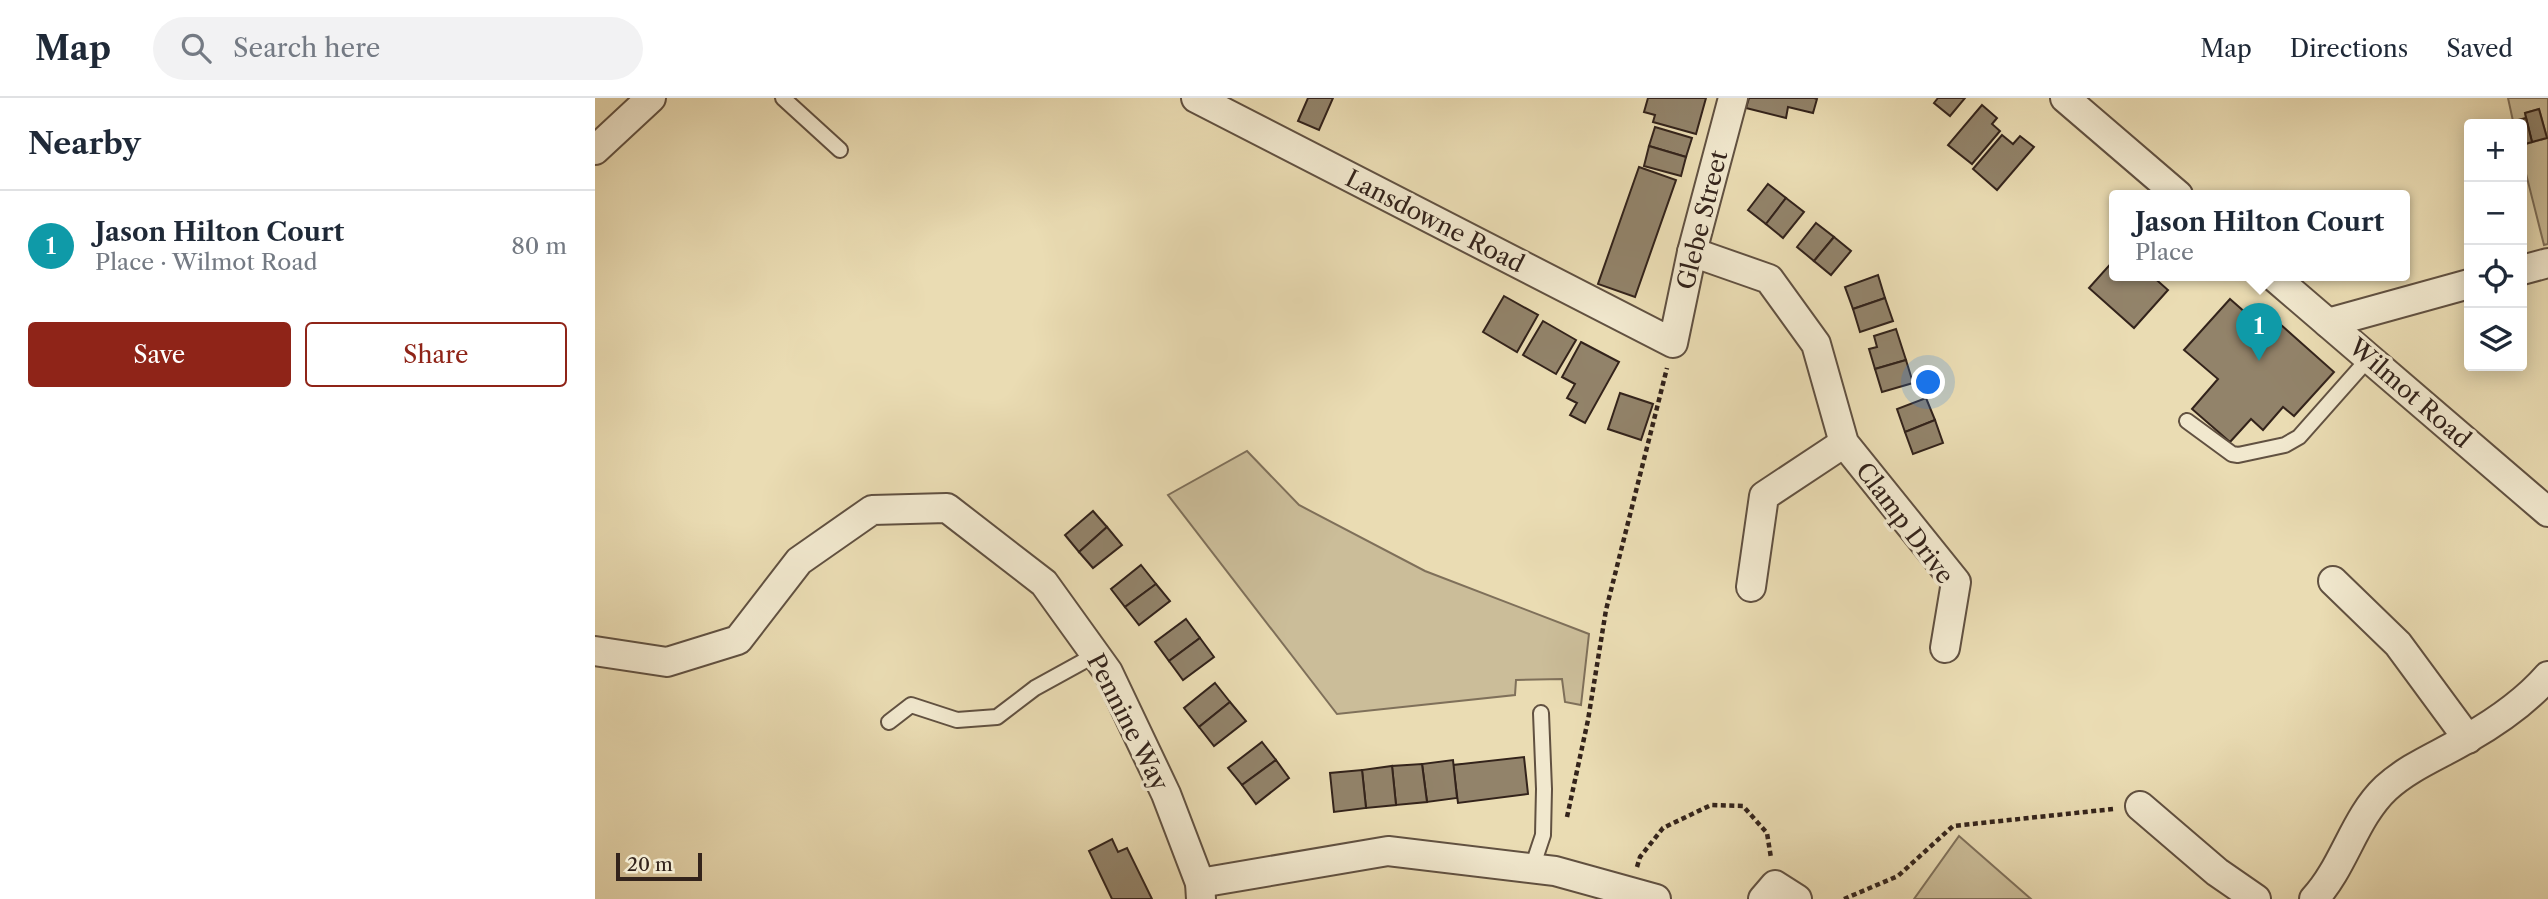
<!DOCTYPE html>
<meta charset="utf-8">
<style>
:root{--surface:#fff;--page:#f2f2f3;--text:#1f2937;--muted:#747a83;--line:#e0e1e3;--accent:#8f2418}
body{margin:0;font-family:"Libre Caslon Text",serif;background:var(--page);color:var(--text)}
.controls{position:absolute;right:21px;top:21px;display:grid;overflow:hidden;border-radius:7px;box-shadow:0 4px 18px #0003}
.controls button{width:63px;height:63px;display:grid;place-items:center;padding:0;border:0;border-bottom:2px solid var(--line);background:var(--surface);color:var(--text);font:35px sans-serif}
.scale{position:absolute;left:21px;bottom:18px;width:86px;box-sizing:border-box;padding-left:7px;border:4px solid #33231b;border-top:0;font-size:19px;line-height:24px;white-space:nowrap;color:#33231b;-webkit-text-stroke:5px #f1e8ce;paint-order:stroke}
.you{position:absolute;left:1334px;top:285px;width:24px;height:24px;margin:-18px;border:5px solid #fff;border-radius:50%;background:#1a73e8;box-shadow:0 0 0 10px #1a73e833}
.badge{display:grid;place-items:center;width:46px;height:46px;border-radius:50%;background:var(--accent);color:#fff;font-size:23px;font-weight:700}
.pin{position:absolute;translate:-50% -58px;filter:drop-shadow(0 2px 4px #0008)}
.pin::after{content:'';position:absolute;top:37px;width:24px;height:21px;background:inherit;clip-path:polygon(0 0,100% 0,50% 100%)}
.popup{position:absolute;left:1514px;top:92px;width:301px;height:91px;box-sizing:border-box;display:grid;place-content:center;border-radius:7px;background:var(--surface);filter:drop-shadow(0 2px 5px #0005);font-size:23px;white-space:nowrap;color:var(--muted)}
.popup b{font-size:26px;color:var(--text)}
.popup::after{content:'';position:absolute;left:50%;top:100%;margin-left:-14px;border:14px solid transparent;border-top-color:var(--surface)}
.list{margin:0;padding:0;list-style:none}
h2{display:flex;justify-content:space-between;align-items:center;height:91px;margin:0;padding:0 28px;font-size:30px}
h2 small{font-size:23px;font-weight:400;color:var(--muted)}
.list li{display:grid;grid-template-columns:46px 1fr auto;gap:21px;align-items:center;box-sizing:border-box;height:112px;padding:0 28px;border-top:2px solid var(--line)}
.list b{display:block;font-size:26px;white-space:nowrap}
.list p{margin:0;font-size:23px;white-space:nowrap;color:var(--muted)}
.list em{font-size:23px;font-style:normal;color:var(--muted)}
.actions{display:flex;gap:14px;padding:21px 28px}
.actions a{flex:1;padding:16px 0;border:2px solid var(--accent);border-radius:7px;text-align:center;font-size:24px;color:var(--accent)}
.actions .main{background:var(--accent);color:#fff}
.icon{flex:none;width:38px;height:38px;fill:none;stroke:currentColor;stroke-width:2;stroke-linecap:round;stroke-linejoin:round}
.map{position:relative;flex:none;width:1953px;height:801px;overflow:hidden}
header{display:flex;align-items:center;gap:42px;box-sizing:border-box;height:98px;padding:0 35px;background:var(--surface);border-bottom:2px solid var(--line)}
header strong{font-size:33px}
nav{display:flex;gap:38px;margin-inline-start:auto;font-size:24px}
.search{width:490px;height:63px;background:var(--page);display:flex;align-items:center;gap:18px;box-sizing:border-box;padding:0 24px;border-radius:38px;color:var(--muted);font-size:26px}
main{display:flex}
aside{flex:1;background:var(--surface)}
.map>svg:first-child{display:block}
.green{fill:#cbbd99;stroke:#7f705a;stroke-width:2}
.building{fill:#92836a;stroke:#33231b;stroke-width:2}
.lines{fill:none;stroke-linecap:round;stroke-linejoin:round}
.service-casing{stroke:#615141;stroke-width:18}
.minor-casing{stroke:#615141;stroke-width:32}
.path{stroke:#33231b;stroke-width:4.5;stroke-dasharray:5 3.5;stroke-linecap:butt}
.service{stroke:#f1e8ce;stroke-width:14}
.minor{stroke:#f1e8ce;stroke-width:28}
.labels{text-anchor:middle;dominant-baseline:central;stroke-width:7;stroke-linejoin:round;paint-order:stroke}
.street-label{font-size:24px;fill:#33231b;stroke:#f1e8ce}
</style>
<header>
<strong>Map</strong>
<div class="search"><svg class="icon" aria-label="search" viewBox="0 0 24 24"><circle cx="10" cy="10" r="6"/><path d="M15 15l6 6"/></svg>Search here</div>
<nav><a>Map</a><a>Directions</a><a>Saved</a></nav>
</header>
<main>
<aside>
<h2>Nearby<small></small></h2>
<ul class="list">
<li><span class="badge" style="background:#0f9aa8">1</span><div><b>Jason Hilton Court</b><p>Place · Wilmot Road</p></div><em>80 m</em></li>
</ul>
<div class="actions"><a class="main">Save</a><a>Share</a></div>
</aside>
<div class="map">
<svg width="1953" height="801" viewBox="0 0 1953 801">
<rect width="100%" height="100%" fill="#eadcb3"/>
<filter id="stains"><feTurbulence type="fractalNoise" baseFrequency=".00286" numOctaves="4"/><feColorMatrix values="0 0 0 0 .2 0 0 0 0 .09 0 0 0 0 .02 0 0 0 .5 -.17"/></filter>
<radialGradient id="worn" r=".72"><stop offset=".6" stop-color="#630" stop-opacity="0"/><stop offset="1" stop-color="#630" stop-opacity=".3"/></radialGradient>
<g class="green">
<polygon points="1913,0 1953,0 1953,146 1949,147 1927,60 1927,47 1952,40 1944,11 1930,15 1931,20 1918,23"/>
<polygon points="652,353 704,407 830,473 994,536 986,607 970,604 967,581 921,582 920,597 742,616 573,397"/>
<polygon points="1364,738 1436,801 1319,801"/>
</g>
<g class="building">
<polygon points="713,0 738,0 724,32 703,23"/>
<polygon points="1053,0 1111,0 1101,36 1058,24 1060,17 1049,14"/>
<polygon points="1154,0 1219,0 1222,1 1218,15 1193,9 1191,20 1151,10"/>
<polygon points="1343,0 1370,0 1355,18 1339,5"/>
<polygon points="1387,7 1402,20 1397,26 1405,33 1377,66 1353,47"/>
<polygon points="1944,11 1952,40 1937,44 1930,15"/>
<polygon points="1931,20 1937,44 1927,47 1927,26 1920,26 1920,23"/>
<polygon points="1060,29 1097,40 1091,59 1054,48"/>
<polygon points="1407,37 1418,46 1425,38 1439,49 1402,92 1378,71"/>
<polygon points="1054,48 1091,59 1086,78 1049,68"/>
<polygon points="1044,69 1081,82 1040,199 1003,186"/>
<polygon points="1173,86 1191,100 1171,126 1153,112"/>
<polygon points="1191,100 1209,114 1188,140 1171,126"/>
<polygon points="1221,125 1239,139 1219,163 1202,149"/>
<polygon points="1239,139 1256,153 1236,177 1219,163"/>
<polygon points="1519,162 1519,177 1556,177 1573,192 1539,230 1494,190"/>
<polygon points="1283,177 1290,200 1258,211 1250,189"/>
<polygon points="909,198 943,217 922,254 888,234"/>
<polygon points="1290,200 1298,223 1265,234 1258,211"/>
<polygon points="1635,201 1668,230 1677,219 1739,274 1699,318 1688,309 1668,332 1656,321 1635,344 1597,311 1623,281 1589,252"/>
<polygon points="948,223 981,242 961,276 928,257"/>
<polygon points="1301,231 1311,262 1280,271 1274,251 1282,249 1279,238"/>
<polygon points="986,244 1024,264 990,325 975,317 982,305 972,300 980,286 967,279"/>
<polygon points="1311,262 1318,285 1287,294 1280,271"/>
<polygon points="1025,295 1058,306 1046,342 1013,331"/>
<polygon points="1331,300 1340,322 1310,334 1302,311"/>
<polygon points="1340,322 1348,345 1318,356 1310,334"/>
<polygon points="498,413 512,429 484,454 470,437"/>
<polygon points="512,429 527,447 498,470 484,454"/>
<polygon points="546,467 561,486 530,509 516,491"/>
<polygon points="561,486 575,503 544,527 530,509"/>
<polygon points="591,521 605,540 574,563 560,544"/>
<polygon points="605,540 619,559 588,582 574,563"/>
<polygon points="620,585 635,604 604,629 589,610"/>
<polygon points="635,604 651,623 619,648 604,629"/>
<polygon points="667,644 681,662 647,687 633,670"/>
<polygon points="929,659 933,696 863,705 858,667"/>
<polygon points="681,662 694,680 661,706 647,687"/>
<polygon points="858,662 862,700 832,704 827,666"/>
<polygon points="827,666 832,704 801,707 797,668"/>
<polygon points="797,668 801,707 771,710 767,672"/>
<polygon points="767,672 771,710 739,714 735,675"/>
<polygon points="517,741 523,754 532,750 557,801 517,801 494,753"/>
</g>
<g class="lines">
<g class="service-casing">
<g id="service">
<polyline points="188,0 245,52"/>
<polyline points="1592,323 1637,356 1643,357 1690,347 1704,339 1774,260"/>
<polyline points="294,624 316,607 362,622 402,619 440,590 500,557"/>
<polyline points="937,770 948,737 949,691 946,615"/>
</g>
</g>
<g class="minor-casing">
<g id="minor">
<polyline points="601,0 1078,245 1097,154 1138,0"/>
<polyline points="1470,0 1583,97"/>
<polyline points="0,52 56,0"/>
<polyline points="1097,154 1174,181 1221,246 1249,345 1361,484 1350,550"/>
<polyline points="1927,172 1953,165"/>
<polyline points="1677,177 1953,414"/>
<polyline points="1733,225 1874,186"/>
<polyline points="1738,483 1803,546 1873,641"/>
<polyline points="1156,489 1169,398 1249,345"/>
<polyline points="0,553 72,564 143,542 204,463 277,412 352,410 449,485 513,574 571,696 605,785 606,801"/>
<polyline points="1545,708 1622,774 1661,801"/>
<polyline points="605,785 793,753 960,773 1061,801"/>
<polyline points="1168,801 1180,787 1202,801"/>
<path d="M1719 801C1749 769 1759 720 1791 690 1815 668 1845 657 1873 640 1901 624 1932 602 1953 578"/>
</g>
</g>
<g class="path">
<polyline points="972,719 993,622 1011,512 1072,270"/>
<polyline points="1042,769 1045,759 1068,730 1116,707 1148,708 1172,735 1176,760"/>
<polyline points="1249,801 1303,778 1358,728 1518,711"/>
</g>
<use href="#service" class="service"/>
<use href="#minor" class="minor"/>
</g>
<g class="labels">
<g class="street-label">
<text transform="translate(1107 122) rotate(-76)">Glebe Street</text>
<text transform="translate(840 123) rotate(27)">Lansdowne Road</text>
<text transform="translate(1815 295) rotate(41)">Wilmot Road</text>
<text transform="translate(1310 425) rotate(53)">Clamp Drive</text>
<text transform="translate(533 624) rotate(63)">Pennine Way</text>
</g>
</g>
<rect width="100%" height="100%" filter="url(#stains)"/>
<rect width="100%" height="100%" fill="url(#worn)"/>
</svg>
<div class="controls">
<button>+</button>
<button>−</button>
<button><svg class="icon" aria-label="locate" viewBox="0 0 24 24"><circle cx="12" cy="12" r="6"/><path d="M12 2v4M12 18v4M2 12h4M18 12h4"/></svg></button>
<button><svg class="icon" aria-label="layers" viewBox="0 0 24 24"><path d="M12 4l9 5-9 5-9-5zM3 14l9 5 9-5"/></svg></button>
</div>
<div class="scale">20 m</div>
<div class="you"></div>
<div class="pin badge" style="left:1664px;top:263px;background:#0f9aa8">1</div>
<div class="popup"><b>Jason Hilton Court</b>Place</div>
</div>
</main>
